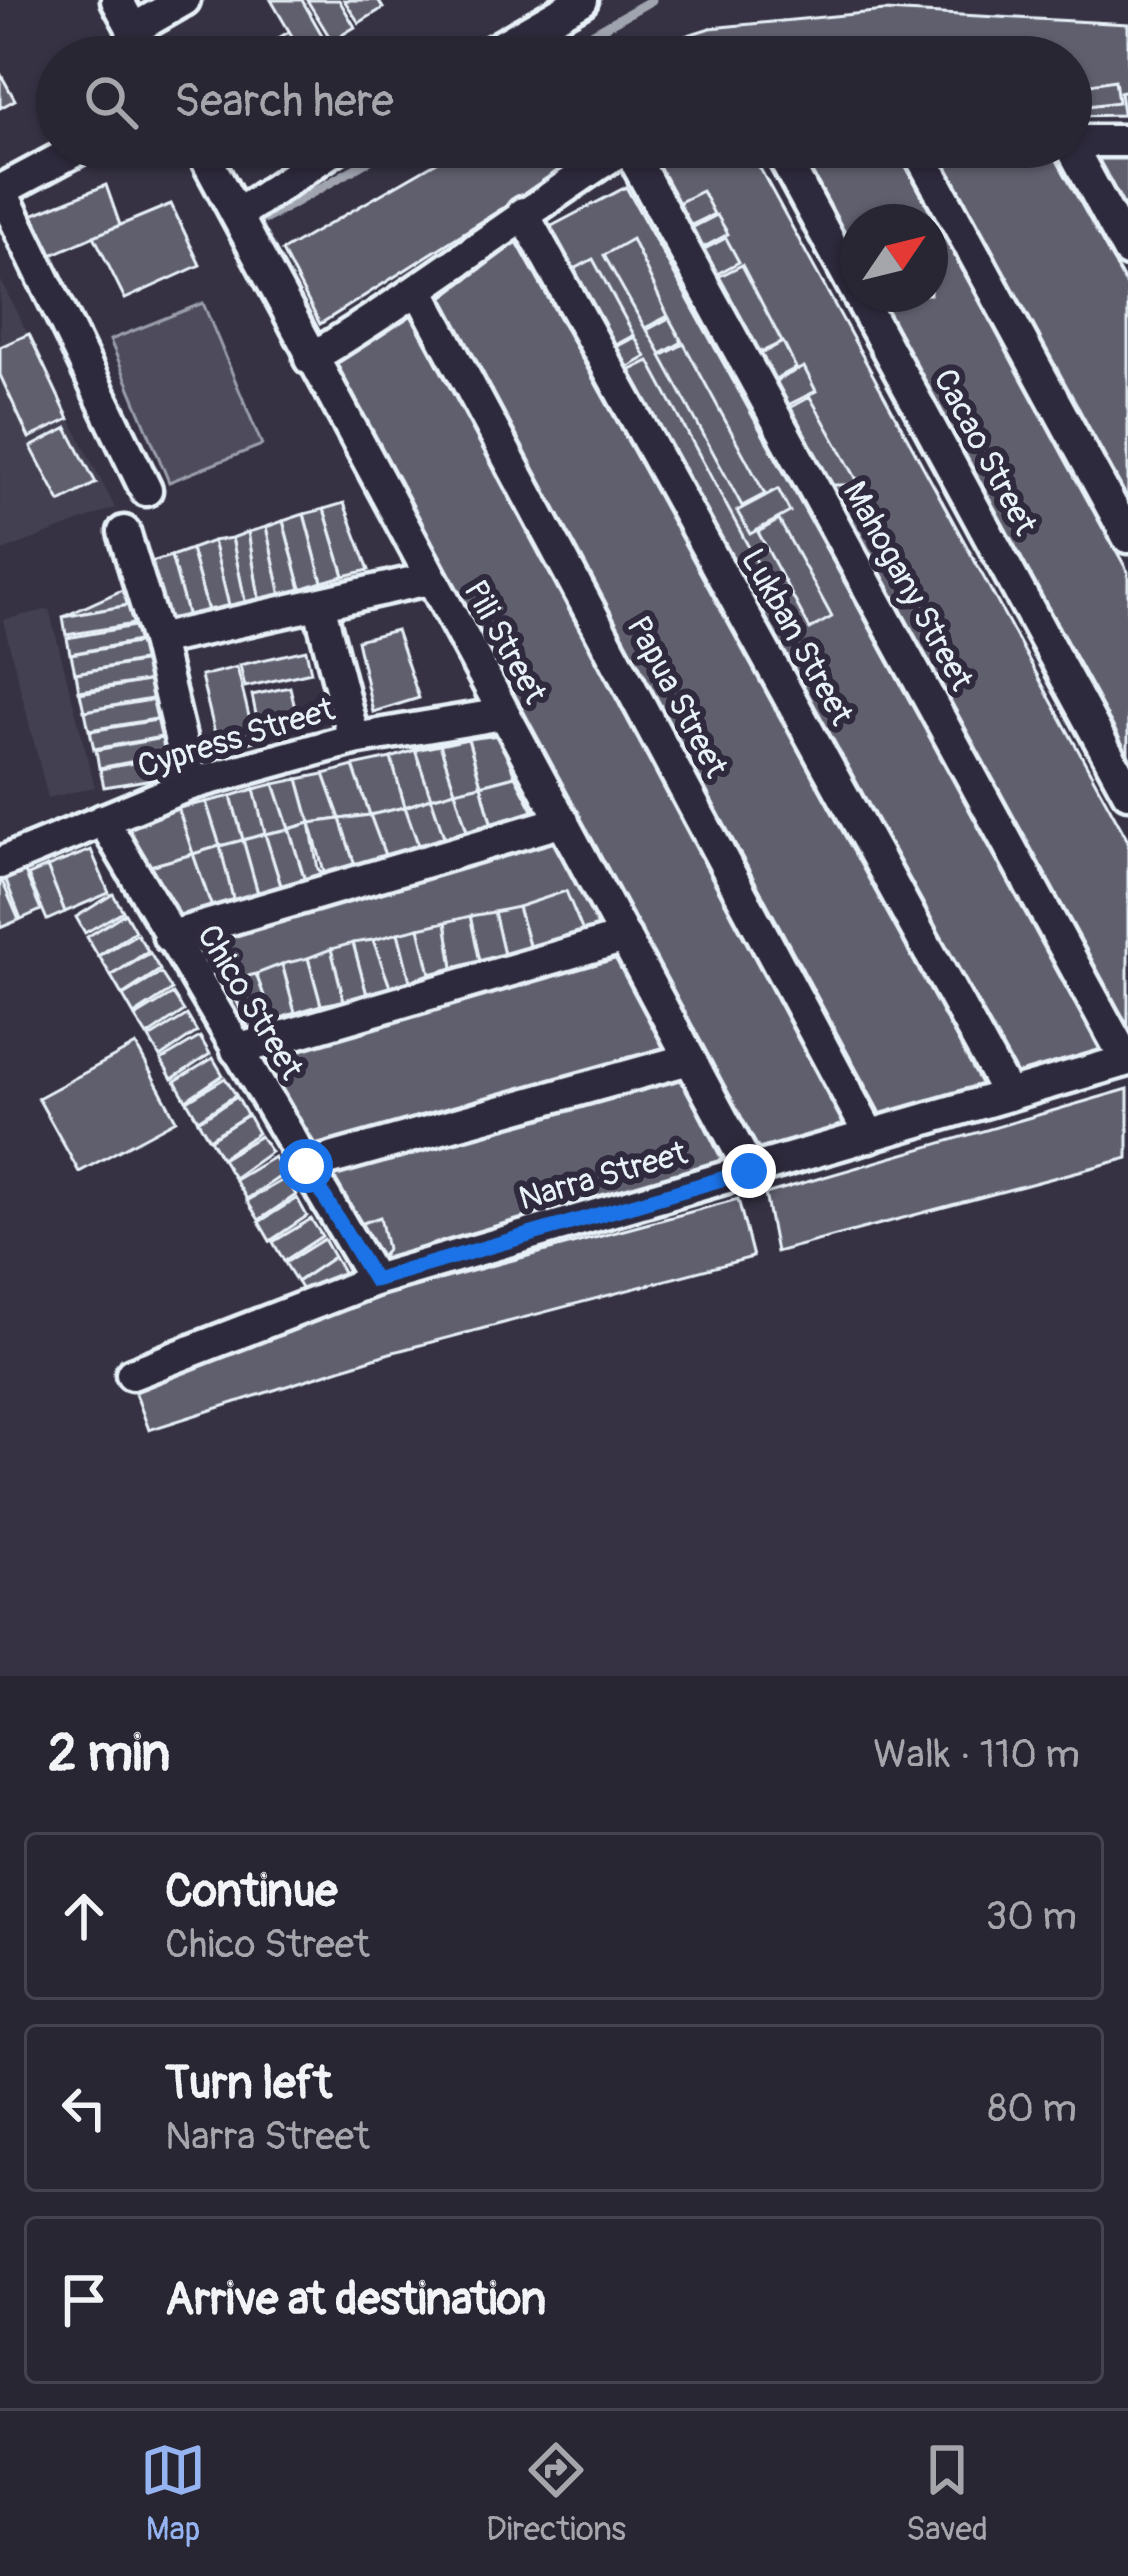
<!DOCTYPE html>
<meta charset="utf-8">
<style>
:root{--surface:#282633;--page:#302e3b;--text:#f1f3f6;--muted:#a5a5ac;--line:#44434e;--accent:#95b2f1}
body{margin:0;font-family:Pangolin,sans-serif;background:var(--page);color:var(--text)}
.compass{position:absolute;left:840px;top:204px;width:108px;height:108px;border-radius:50%;background:var(--surface);box-shadow:0 3px 9px #0004;rotate:55deg}
.stop{position:absolute;width:36px;height:36px;margin:-27px;border:9px solid #1a73e8;border-radius:50%;background:#fff}
.stop.end{background:#1a73e8;border-color:#fff;box-shadow:0 3px 12px #0008}
.list{margin:0;padding:0;list-style:none}
h2{display:flex;justify-content:space-between;align-items:center;height:156px;margin:0;padding:0 48px;font-size:51px}
h2 small{font-size:39px;font-weight:400;color:var(--muted)}
.list li{display:grid;grid-template-columns:78px 1fr auto;gap:36px;align-items:center;box-sizing:border-box;height:168px;margin:0 24px 24px;padding:0 24px;border:3px solid var(--line);border-radius:12px}
.list b{display:block;font-size:45px;white-space:nowrap}
.list p{margin:0;font-size:39px;white-space:nowrap;color:var(--muted)}
.list em{font-size:39px;font-style:normal;color:var(--muted)}
.icon{flex:none;width:66px;height:66px;fill:none;stroke:currentColor;stroke-width:2;stroke-linecap:round;stroke-linejoin:round}
.map{position:relative;flex:none;width:1128px;height:1676px;overflow:hidden}
.search{position:absolute;background:var(--surface);box-shadow:0 3px 9px #0004;left:36px;right:36px;top:36px;height:132px;display:flex;align-items:center;gap:30px;box-sizing:border-box;padding:0 42px;border-radius:66px;color:var(--muted);font-size:45px}
.sheet{height:732px;background:var(--surface)}
nav{display:flex;justify-content:space-around;align-items:center;box-sizing:border-box;height:168px;border-top:3px solid var(--line);background:var(--surface);font-size:33px;color:var(--muted)}
nav a{display:grid;justify-items:center;gap:6px}
nav .on{color:var(--accent)}
.map>svg:first-child{display:block}
.built{fill:#433f51}
.green{fill:#4d4b5c;stroke:#9a9eaa;stroke-width:3}
.lines{fill:none;stroke-linecap:round;stroke-linejoin:round}
.stream{stroke:#a0a4af;stroke-width:9}
.building{fill:#605e6e;stroke:#e8f1f8;stroke-width:3}
.minor-casing{stroke:#e8f1f8;stroke-width:39}
.minor{stroke:#2f2a3d;stroke-width:30}
.route{stroke:#1a73e8;stroke-width:15}
.labels{text-anchor:middle;dominant-baseline:central;stroke-width:12;stroke-linejoin:round;paint-order:stroke}
.street-label{font-size:33px;fill:#e8f1f8;stroke:#2f2a3d}
</style>
<div class="map">
<svg width="1128" height="1676" viewBox="0 0 1128 1676">
<rect width="100%" height="100%" fill="#363244"/>
<filter id="ink" filterUnits="userSpaceOnUse"><feTurbulence type="fractalNoise" baseFrequency=".00833" numOctaves="2"/><feDisplacementMap in="SourceGraphic" scale="24" xChannelSelector="R" yChannelSelector="G"/><feConvolveMatrix kernelMatrix="1 2 1 2 8 2 1 2 1" color-interpolation-filters="sRGB"/></filter>
<g filter="url(#ink)">
<g class="built">
<polygon points="0,279 115,508 0,552"/>
<polygon points="49,609 95,787 48,798 3,620"/>
</g>
<polygon class="green" points="203,303 262,445 169,482 110,340"/>
<g class="lines">
<g class="stream">
<polyline points="551,57 652,0"/>
<polyline points="266,219 393,147"/>
</g>
</g>
<g class="building">
<polygon points="271,0 302,0 326,42 303,55"/>
<polygon points="307,0 339,0 355,27 332,41"/>
<polygon points="344,0 378,0 383,8 359,23"/>
<polygon points="885,11 1128,24 1128,115 1071,116 1071,57 619,57 710,28"/>
<polygon points="289,32 303,55 244,57"/>
<polygon points="1076,68 1079,90 1071,91 1071,69"/>
<polygon points="0,73 15,100 0,108"/>
<polygon points="1115,80 1118,102 1088,106 1085,85"/>
<polygon points="1128,90 1128,113 1123,113 1120,92"/>
<polygon points="463,147 611,147 539,185 320,324 282,251"/>
<polygon points="897,150 1128,572 1128,764 874,294 930,294 930,222 858,222 858,264 800,157"/>
<polygon points="1087,154 1128,156 1128,231"/>
<polygon points="935,155 1054,155 1128,288 1128,512"/>
<polygon points="676,160 757,163 1128,841 1128,1038 646,164"/>
<polygon points="106,185 120,225 49,256 32,215"/>
<polygon points="626,187 1107,1057 1010,1086 546,229"/>
<polygon points="702,191 714,214 679,231 668,208"/>
<polygon points="171,204 200,265 125,299 94,236"/>
<polygon points="717,215 728,234 693,253 682,233"/>
<polygon points="726,238 739,262 706,280 693,255"/>
<polygon points="632,239 668,316 645,328 604,255"/>
<polygon points="517,242 989,1090 883,1119 441,298"/>
<polygon points="593,259 634,335 612,347 571,271"/>
<polygon points="742,265 782,342 755,355 704,284"/>
<polygon points="411,315 851,1129 756,1154 328,367"/>
<polygon points="669,318 682,342 661,354 647,330"/>
<polygon points="29,334 69,419 29,438 0,375 0,347"/>
<polygon points="635,337 646,357 625,369 614,348"/>
<polygon points="783,342 796,368 773,380 759,355"/>
<polygon points="684,344 765,494 742,506 661,356"/>
<polygon points="649,361 797,637 776,650 627,372"/>
<polygon points="804,367 816,391 786,406 773,382"/>
<polygon points="810,397 860,485 830,485 788,409"/>
<polygon points="67,428 96,483 60,502 31,447"/>
<polygon points="778,489 790,512 750,534 737,511"/>
<polygon points="344,503 369,570 344,576 324,509"/>
<polygon points="324,509 344,576 322,582 304,514"/>
<polygon points="304,514 322,582 301,589 283,521"/>
<polygon points="779,520 832,617 810,629 758,532"/>
<polygon points="283,521 301,589 281,596 266,527"/>
<polygon points="266,527 281,596 260,604 248,532"/>
<polygon points="248,532 260,604 246,606 232,538"/>
<polygon points="232,538 246,606 230,610 213,541"/>
<polygon points="213,541 230,610 209,615 191,549"/>
<polygon points="191,549 209,615 189,621 171,556"/>
<polygon points="171,556 189,621 167,625 151,562"/>
<polygon points="131,586 135,604 63,617"/>
<polygon points="135,604 140,623 66,635 63,617"/>
<polygon points="140,625 143,640 70,654 67,638"/>
<polygon points="396,630 419,698 373,712 357,640"/>
<polygon points="143,642 147,660 75,673 71,654"/>
<polygon points="306,650 311,672 245,687 240,665"/>
<polygon points="148,661 153,680 79,691 76,673"/>
<polygon points="237,667 255,741 219,750 201,676"/>
<polygon points="153,680 157,698 84,711 80,693"/>
<polygon points="290,687 298,721 259,729 252,695"/>
<polygon points="157,699 162,718 89,730 85,711"/>
<polygon points="163,719 167,736 94,749 90,731"/>
<polygon points="499,735 515,776 481,785 468,739"/>
<polygon points="168,737 172,754 99,768 96,750"/>
<polygon points="468,739 481,785 455,791 440,745"/>
<polygon points="440,745 455,791 431,798 415,750"/>
<polygon points="415,750 431,798 405,807 391,758"/>
<polygon points="172,756 177,775 104,787 100,769"/>
<polygon points="391,758 405,807 370,815 353,766"/>
<polygon points="353,766 370,815 340,819 324,774"/>
<polygon points="324,774 340,819 310,823 298,779"/>
<polygon points="515,776 535,814 493,830 481,785"/>
<polygon points="298,779 310,823 289,829 274,784"/>
<polygon points="274,784 289,829 265,834 254,789"/>
<polygon points="481,785 493,830 468,835 455,791"/>
<polygon points="254,789 265,834 243,840 231,796"/>
<polygon points="455,791 468,835 445,840 431,798"/>
<polygon points="231,796 243,840 220,846 206,802"/>
<polygon points="431,798 445,840 419,847 405,807"/>
<polygon points="206,802 220,846 193,854 178,808"/>
<polygon points="405,807 419,847 386,858 370,815"/>
<polygon points="178,808 193,854 147,867 128,829"/>
<polygon points="370,815 386,858 355,866 340,819"/>
<polygon points="340,819 355,866 325,875 310,823"/>
<polygon points="310,823 318,869 325,875 305,881 289,829"/>
<polygon points="289,829 305,881 282,889 265,834"/>
<polygon points="558,833 602,923 596,938 245,1041 187,943"/>
<polygon points="265,834 282,889 259,897 243,840"/>
<polygon points="243,840 259,897 234,903 220,846"/>
<polygon points="220,846 234,903 212,908 193,854"/>
<polygon points="91,850 109,893 65,912 47,867"/>
<polygon points="193,854 212,908 174,916 147,867"/>
<polygon points="22,865 41,910 21,919 3,873"/>
<polygon points="47,867 65,912 47,920 28,875"/>
<polygon points="0,876 19,920 0,928"/>
<polygon points="566,891 584,934 530,949 518,907"/>
<polygon points="113,894 123,911 85,933 76,917"/>
<polygon points="518,907 530,949 504,955 494,912"/>
<polygon points="494,912 504,955 480,962 470,916"/>
<polygon points="125,913 135,931 98,956 87,937"/>
<polygon points="470,916 480,962 453,968 446,922"/>
<polygon points="446,922 453,968 430,974 419,928"/>
<polygon points="419,928 430,974 410,981 398,933"/>
<polygon points="398,933 410,981 390,987 373,940"/>
<polygon points="137,934 148,951 111,976 99,956"/>
<polygon points="373,940 390,987 367,995 353,943"/>
<polygon points="353,943 367,995 344,1001 331,949"/>
<polygon points="331,949 344,1001 321,1005 308,958"/>
<polygon points="150,953 160,970 122,995 111,976"/>
<polygon points="308,958 321,1005 295,1013 282,964"/>
<polygon points="618,958 668,1052 310,1155 252,1059"/>
<polygon points="282,964 295,1013 273,1021 256,974"/>
<polygon points="161,973 172,990 134,1015 123,996"/>
<polygon points="256,974 273,1021 249,1029 228,981"/>
<polygon points="228,981 249,1029 235,1038 206,987"/>
<polygon points="173,994 184,1011 147,1036 135,1017"/>
<polygon points="187,1015 197,1032 160,1057 149,1038"/>
<polygon points="200,1037 210,1054 172,1079 161,1060"/>
<polygon points="136,1045 176,1120 79,1172 38,1098"/>
<polygon points="213,1058 223,1075 186,1100 175,1081"/>
<polygon points="677,1069 724,1164 380,1268 321,1174"/>
<polygon points="225,1078 236,1095 198,1120 187,1101"/>
<polygon points="1128,1089 1128,1158 776,1252 765,1194"/>
<polygon points="237,1097 247,1115 209,1139 198,1121"/>
<polygon points="248,1115 258,1133 221,1158 210,1139"/>
<polygon points="260,1136 271,1152 234,1178 222,1159"/>
<polygon points="274,1157 284,1174 247,1199 235,1180"/>
<polygon points="286,1178 296,1195 259,1220 247,1201"/>
<polygon points="297,1198 307,1216 270,1241 259,1222"/>
<polygon points="738,1199 753,1257 390,1353 149,1430 134,1389 373,1298"/>
<polygon points="380,1217 387,1249 379,1261 354,1226"/>
<polygon points="311,1219 322,1236 284,1261 273,1242"/>
<polygon points="324,1239 334,1257 297,1282 285,1263"/>
<polygon points="334,1257 348,1280 309,1301 297,1282"/>
</g>
<g class="lines">
<g class="minor-casing">
<g id="minor">
<polyline points="117,0 148,57"/>
<polyline points="132,30 184,0"/>
<polyline points="483,57 582,0"/>
<polyline points="1071,141 1128,141"/>
<polyline points="1071,146 1128,251"/>
<polyline points="200,147 750,1171"/>
<polyline points="628,147 1126,1060"/>
<polyline points="778,147 1128,792"/>
<polyline points="916,147 1128,537"/>
<polyline points="1,190 146,490"/>
<polyline points="0,191 82,147"/>
<polyline points="523,213 1008,1095"/>
<polyline points="237,215 337,147"/>
<polyline points="420,293 870,1136"/>
<path d="M310 359C419 293 519 216 625 147"/>
<polyline points="124,532 157,640"/>
<polyline points="319,604 354,739"/>
<polyline points="191,784 157,640 428,579"/>
<polyline points="103,820 374,1280"/>
<polyline points="0,863 191,784 354,739 503,714"/>
<polyline points="169,937 563,821"/>
<polyline points="237,1050 625,937"/>
<polyline points="306,1166 689,1059"/>
<polyline points="132,1374 374,1280 1128,1060"/>
</g>
</g>
<use href="#minor" class="minor"/>
</g>
</g>
<g class="lines" filter="url(#ink)">
<polyline class="route" points="306,1166 374,1280 749,1171"/>
</g>
<g class="labels">
<g class="street-label">
<text transform="translate(985 452) rotate(62)">Cacao Street</text>
<text transform="translate(908 586) rotate(61)">Mahogany Street</text>
<text transform="translate(797 637) rotate(61)">Lukban Street</text>
<text transform="translate(505 642) rotate(61)">Pili Street</text>
<text transform="translate(677 697) rotate(62)">Papua Street</text>
<text transform="translate(236 738) rotate(-17)">Cypress Street</text>
<text transform="translate(250 1002) rotate(59)">Chico Street</text>
<text transform="translate(603 1176) rotate(-16)">Narra Street</text>
</g>
</g>
</svg>
<svg class="compass" viewBox="-18 -18 36 36"><path d="M0-13l5 13h-10z" fill="#e53935"/><path d="M0 13l5-13h-10z" fill="#a5a5ac"/></svg>
<div class="stop" style="left:306px;top:1166px"></div>
<div class="stop end" style="left:749px;top:1171px"></div>
<div class="search"><svg class="icon" aria-label="search" viewBox="0 0 24 24"><circle cx="10" cy="10" r="6"/><path d="M15 15l6 6"/></svg>Search here</div>
</div>
<section class="sheet">
<h2>2 min<small>Walk · 110 m</small></h2>
<ul class="list">
<li><svg class="icon" aria-label="ahead" viewBox="0 0 24 24"><path d="M12 20V5M6 11l6-6 6 6"/></svg><div><b>Continue</b><p>Chico Street</p></div><em>30 m</em></li>
<li><svg class="icon" aria-label="left" viewBox="0 0 24 24"><path d="M17 20v-9H6M10 6l-5 5 5 5"/></svg><div><b>Turn left</b><p>Narra Street</p></div><em>80 m</em></li>
<li><svg class="icon" aria-label="arrive" viewBox="0 0 24 24"><path d="M6 21V4h12l-3 4 3 4H6"/></svg><div><b>Arrive at destination</b></div></li>
</ul>
</section>
<nav>
<a class="on"><svg class="icon" aria-label="map" viewBox="0 0 24 24"><path d="M3 6l6-2 6 2 6-2v14l-6 2-6-2-6 2zM9 4v14M15 6v14"/></svg>Map</a>
<a><svg class="icon" aria-label="directions" viewBox="0 0 24 24"><path d="M12 3l9 9-9 9-9-9zM9 14v-3h6M13 9l2 2-2 2"/></svg>Directions</a>
<a><svg class="icon" aria-label="saved" viewBox="0 0 24 24"><path d="M7 4h10v16l-5-4-5 4z"/></svg>Saved</a>
</nav>
